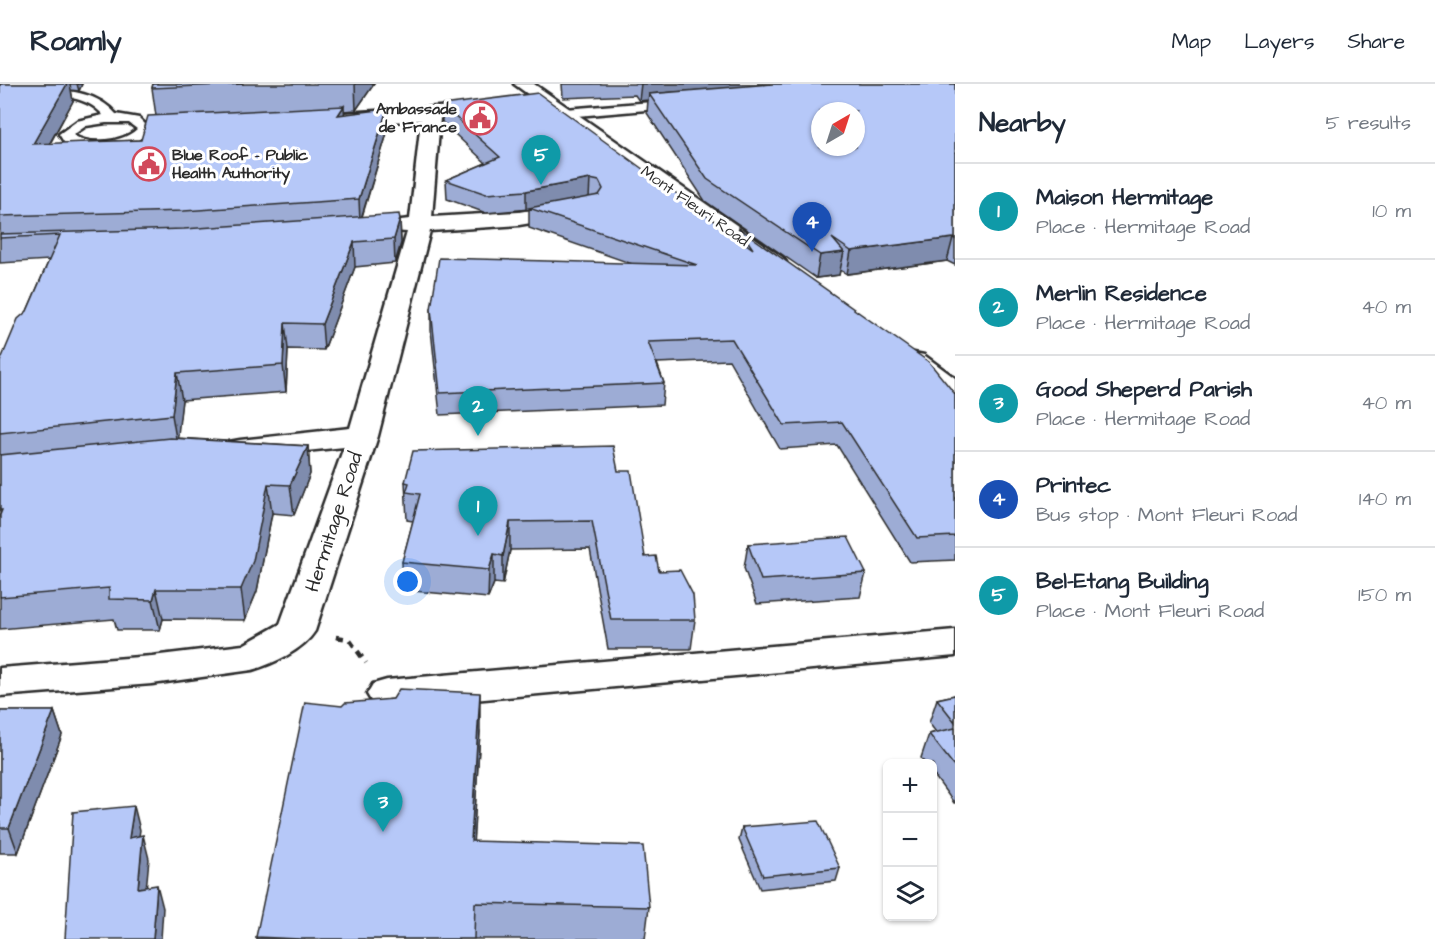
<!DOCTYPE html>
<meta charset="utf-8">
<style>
:root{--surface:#fff;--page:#f2f2f3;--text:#1f2937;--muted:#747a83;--line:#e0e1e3;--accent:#d1495b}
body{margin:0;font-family:"Architects Daughter",sans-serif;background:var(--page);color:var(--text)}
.controls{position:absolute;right:18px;bottom:18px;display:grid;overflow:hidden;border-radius:9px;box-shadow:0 2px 4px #0004}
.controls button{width:54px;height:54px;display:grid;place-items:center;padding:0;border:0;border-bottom:2px solid var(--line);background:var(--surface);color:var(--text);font:30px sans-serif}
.compass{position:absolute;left:811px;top:18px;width:54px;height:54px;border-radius:50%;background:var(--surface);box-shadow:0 2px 4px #0004;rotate:39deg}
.you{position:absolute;left:408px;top:498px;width:21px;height:21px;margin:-15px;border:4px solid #fff;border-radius:50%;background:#1a73e8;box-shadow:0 0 0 9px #1a73e833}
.badge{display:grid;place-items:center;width:39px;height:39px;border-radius:50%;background:var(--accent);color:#fff;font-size:20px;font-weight:700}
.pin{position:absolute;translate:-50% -50px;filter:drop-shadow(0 2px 3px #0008)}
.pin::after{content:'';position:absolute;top:32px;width:21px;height:18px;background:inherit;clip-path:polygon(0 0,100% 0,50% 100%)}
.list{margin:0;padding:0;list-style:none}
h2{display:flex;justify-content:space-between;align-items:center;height:78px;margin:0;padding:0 24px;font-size:26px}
h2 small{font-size:20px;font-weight:400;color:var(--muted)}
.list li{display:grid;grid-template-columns:39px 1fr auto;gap:18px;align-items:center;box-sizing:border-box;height:96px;padding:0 24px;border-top:2px solid var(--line)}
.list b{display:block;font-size:22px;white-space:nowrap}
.list p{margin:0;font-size:20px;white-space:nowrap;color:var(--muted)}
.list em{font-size:20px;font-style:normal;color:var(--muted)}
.icon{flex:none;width:33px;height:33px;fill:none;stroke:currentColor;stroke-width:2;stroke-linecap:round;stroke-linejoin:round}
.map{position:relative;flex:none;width:955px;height:855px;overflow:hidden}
header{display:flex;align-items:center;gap:36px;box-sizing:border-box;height:84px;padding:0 30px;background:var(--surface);border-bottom:2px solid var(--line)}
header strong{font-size:28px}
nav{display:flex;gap:33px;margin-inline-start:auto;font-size:21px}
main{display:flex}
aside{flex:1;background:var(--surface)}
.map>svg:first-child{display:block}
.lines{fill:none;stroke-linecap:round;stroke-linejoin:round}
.lane-casing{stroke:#2b2b2b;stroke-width:5}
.street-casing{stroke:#2b2b2b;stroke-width:5}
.secondary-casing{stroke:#2b2b2b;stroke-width:5}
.path-far1{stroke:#2b2b2b;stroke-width:4;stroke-dasharray:6 4.5;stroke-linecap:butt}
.path{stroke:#2b2b2b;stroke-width:4.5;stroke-dasharray:8 6;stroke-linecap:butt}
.lane{fill:#fff;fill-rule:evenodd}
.street{fill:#fff;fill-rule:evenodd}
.secondary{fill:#fff;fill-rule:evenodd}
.wall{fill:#9dacd5;stroke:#2b2b2b;stroke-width:1.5}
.shaded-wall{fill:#7f8cae;stroke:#2b2b2b;stroke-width:1.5}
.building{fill:#b6c8f8;stroke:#2b2b2b;stroke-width:1.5;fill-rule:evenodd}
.labels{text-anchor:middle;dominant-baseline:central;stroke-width:6;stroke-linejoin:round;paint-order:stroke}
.far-poi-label{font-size:16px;font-weight:bold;fill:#2b2b2b;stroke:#fff;text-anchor:end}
.far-street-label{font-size:16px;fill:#2b2b2b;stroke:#fff}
.street-label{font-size:20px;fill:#2b2b2b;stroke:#fff}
</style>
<header>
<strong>Roamly</strong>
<nav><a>Map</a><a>Layers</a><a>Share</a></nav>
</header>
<main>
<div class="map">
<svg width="955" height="855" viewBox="0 0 955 855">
<rect width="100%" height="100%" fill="#fff"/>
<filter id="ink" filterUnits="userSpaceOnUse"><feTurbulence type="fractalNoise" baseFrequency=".0167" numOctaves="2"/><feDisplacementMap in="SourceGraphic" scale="12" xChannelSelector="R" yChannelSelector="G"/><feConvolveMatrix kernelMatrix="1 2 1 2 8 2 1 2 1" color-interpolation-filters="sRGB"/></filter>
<g filter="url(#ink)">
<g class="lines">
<g class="lane-casing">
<g id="lane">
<path d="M45 6C72 6 98 9 116 30L139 34 150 45C130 71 92 67 64 58L59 50 77 37 103 31C80 3 31 14 0 16V8ZM106 39H129L137 45C122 59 90 62 73 51L86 42Z"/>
<polygon points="677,16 683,20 681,23 565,33 559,29 565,25"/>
</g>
</g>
<g class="street-casing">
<g id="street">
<path d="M454 22 460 24 463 28 460 32 440 34 432 133 519 128 589 116 597 118 600 123 597 128 519 141 430 147 378 352 315 547C303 566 273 580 252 586L152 600 0 612V584L152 572 243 561 280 540 344 363 240 374 229 372 225 365 229 358 240 356 350 344 407 148 392 147 389 142 392 137 410 135 421 36 344 41 335 35 344 29Z"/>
<polygon points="955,546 955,572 387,624 373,620 367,610 373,600 387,596"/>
</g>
</g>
<g class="secondary-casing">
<g id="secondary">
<polygon points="514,0 534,0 782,173 786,178 782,183 766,183"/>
<polygon points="914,269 924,271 955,294 955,316 945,313 904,283 900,277 904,271"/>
</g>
</g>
<polyline class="path-far1" points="336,553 340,554"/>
<polyline class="path" points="336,553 349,555 366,579"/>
<use href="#lane" class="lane"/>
<use href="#street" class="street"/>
<use href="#secondary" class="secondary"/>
</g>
<g class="wall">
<polygon points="0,0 82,0 79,7 71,6 73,17 50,60 141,56 156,32 152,4 153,0 374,0 356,26 344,27 344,31 388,46 362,133 400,135 401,159 395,179 355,183 324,266 288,265 286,308 182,316 177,354 308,362 310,390 294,431 272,429 257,507 245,536 163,535 160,546 117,546 114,535 0,545 0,278 27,227 49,176 0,179"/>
<polygon points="562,0 955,0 955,181 947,177 847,190 840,186 839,191 816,194 705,117 647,29 648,16 639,17 635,11 563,14"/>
<polygon points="442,21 737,154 739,144 955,310 955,476 910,478 837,361 780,365 729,276 657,279 664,299 662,321 440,331 431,246 431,225 630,179 529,144 529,125 486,129 447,115 446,96 486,79 442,38"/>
<polygon points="618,387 645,473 659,487 695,536 691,565 608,565 590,465 510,466 503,500 494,499 488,514 403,506 402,478 413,437 407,436 405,398"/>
<polygon points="748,460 866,489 860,513 757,520 744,484"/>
<polygon points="955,611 955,719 954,719 933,690 933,680 925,680 921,674 929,650 936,648 929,639 937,615"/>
<polygon points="393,615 480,647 473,757 649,823 645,855 257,855 256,853 342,622"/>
<polygon points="0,627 54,627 62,651 18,769 0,769"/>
<polygon points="742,743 840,784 836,797 760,805 739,756"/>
</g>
<g class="shaded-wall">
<polygon points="67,0 70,0 73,17 37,82 33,60"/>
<polygon points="77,0 82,0 79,7"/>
<polygon points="355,0 374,0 356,26"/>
<polygon points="641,0 785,0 649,10 648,16 639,17"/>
<polygon points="344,22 345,43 338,31"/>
<polygon points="387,25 388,46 360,138 359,115"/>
<polygon points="590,95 589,114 526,126 526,107"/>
<polygon points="400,135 401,159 395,179 394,155"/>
<polygon points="953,154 947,177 847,190 851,167"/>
<polygon points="354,158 355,183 324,266 322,240"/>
<polygon points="844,168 839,191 816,194 820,171"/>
<polygon points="285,239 288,265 286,308 283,281"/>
<polygon points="177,289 182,316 177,360 172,331"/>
<polygon points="308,362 310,390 294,431 290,401"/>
<polygon points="268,400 272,429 257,507 245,536 241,505"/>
<polygon points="510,438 510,466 503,500 503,472"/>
<polygon points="494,470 494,499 488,514 489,486"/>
<polygon points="156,505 163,535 160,546 153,516"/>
<polygon points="480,609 480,647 471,796 471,757"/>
<polygon points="54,627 62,651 18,769 9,744"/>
<polygon points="134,722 140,746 135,777 129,754"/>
<polygon points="143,751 149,775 144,827 138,804"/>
<polygon points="157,801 163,824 161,855 153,855"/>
</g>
<g class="building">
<polygon points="0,0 67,0 33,60 141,56 148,32 344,22 338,31 387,25 359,115 184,127 0,132"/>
<polygon points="153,0 244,0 152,4"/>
<path d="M772 0H955V155L953 154 851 167 832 154 844 168 820 171 707 95 649 10ZM820 27H856V63H820Z"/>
<polygon points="538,9 753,165 739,144 929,278 955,310 955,452 917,454 842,338 784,341 732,255 648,258 664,299 440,309 431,225 439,174 697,181 529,124 599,111 603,105 599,97 590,95 526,107 486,110 446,96 500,73 442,21"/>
<polygon points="399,130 400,135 394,155 354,158 322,240 285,239 283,281 177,289 172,331 0,349 0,278 18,235 27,227 60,151 0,154 0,150 184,145"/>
<polygon points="170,354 308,362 290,401 268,400 253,477 241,505 156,505 153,516 109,515 109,504 0,513 0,431 2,426 0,426 0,371"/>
<polygon points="613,362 618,387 631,387 645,473 656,472 659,487 680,486 693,511 695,536 611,536 592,437 510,438 503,472 494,470 489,486 402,478 420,410 406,408 409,399 405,398 413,367"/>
<polygon points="848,453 866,489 761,496 748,460"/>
<polygon points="399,605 480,609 471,757 643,762 649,823 475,819 474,855 300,855 256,853 305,618 342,622 345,619 393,615"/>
<polygon points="955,611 955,638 937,615"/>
<polygon points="0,627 54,627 9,744 0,744"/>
<polygon points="955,644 955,683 929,650"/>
<polygon points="134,722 129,754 143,751 138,804 157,801 153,855 65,855 73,728"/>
<polygon points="818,737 840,784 763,792 742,743"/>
</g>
</g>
<defs>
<g id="civic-ring" transform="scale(1.725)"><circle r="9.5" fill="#fff" stroke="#d1495b" stroke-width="1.5"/><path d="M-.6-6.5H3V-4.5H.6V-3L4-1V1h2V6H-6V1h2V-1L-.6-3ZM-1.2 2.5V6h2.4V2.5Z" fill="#d1495b"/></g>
</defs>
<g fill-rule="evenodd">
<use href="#civic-ring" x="480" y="34"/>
<use href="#civic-ring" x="149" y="80"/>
</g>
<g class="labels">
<g class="far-poi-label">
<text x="457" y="25">Ambassade<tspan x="457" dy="18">de France</tspan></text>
<text x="172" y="71" text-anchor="start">Blue Roof - Public<tspan x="172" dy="18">Health Authority</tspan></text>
</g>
<g class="far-street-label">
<text transform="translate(695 122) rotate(35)">Mont Fleuri Road</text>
</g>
<g class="street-label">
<text transform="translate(334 438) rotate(-72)">Hermitage Road</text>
</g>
</g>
</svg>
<div class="controls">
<button>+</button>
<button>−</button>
<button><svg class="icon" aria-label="layers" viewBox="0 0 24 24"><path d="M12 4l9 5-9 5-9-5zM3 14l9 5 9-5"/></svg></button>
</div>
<svg class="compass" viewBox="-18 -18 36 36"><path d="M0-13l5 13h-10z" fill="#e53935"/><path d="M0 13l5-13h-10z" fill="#747a83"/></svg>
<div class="you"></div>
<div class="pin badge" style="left:478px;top:452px;background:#0f9aa8">1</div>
<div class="pin badge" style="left:478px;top:352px;background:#0f9aa8">2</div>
<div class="pin badge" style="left:383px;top:748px;background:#0f9aa8">3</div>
<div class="pin badge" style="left:812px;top:168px;background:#1a4fb4">4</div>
<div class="pin badge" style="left:541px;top:101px;background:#0f9aa8">5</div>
</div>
<aside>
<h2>Nearby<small>5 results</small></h2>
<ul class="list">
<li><span class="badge" style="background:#0f9aa8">1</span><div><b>Maison Hermitage</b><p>Place · Hermitage Road</p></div><em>10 m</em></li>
<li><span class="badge" style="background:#0f9aa8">2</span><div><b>Merlin Residence</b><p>Place · Hermitage Road</p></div><em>40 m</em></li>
<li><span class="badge" style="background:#0f9aa8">3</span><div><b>Good Sheperd Parish</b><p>Place · Hermitage Road</p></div><em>40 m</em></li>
<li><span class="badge" style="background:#1a4fb4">4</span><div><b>Printec</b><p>Bus stop · Mont Fleuri Road</p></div><em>140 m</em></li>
<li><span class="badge" style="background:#0f9aa8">5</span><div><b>Bel-Etang Building</b><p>Place · Mont Fleuri Road</p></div><em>150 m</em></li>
</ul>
</aside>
</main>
